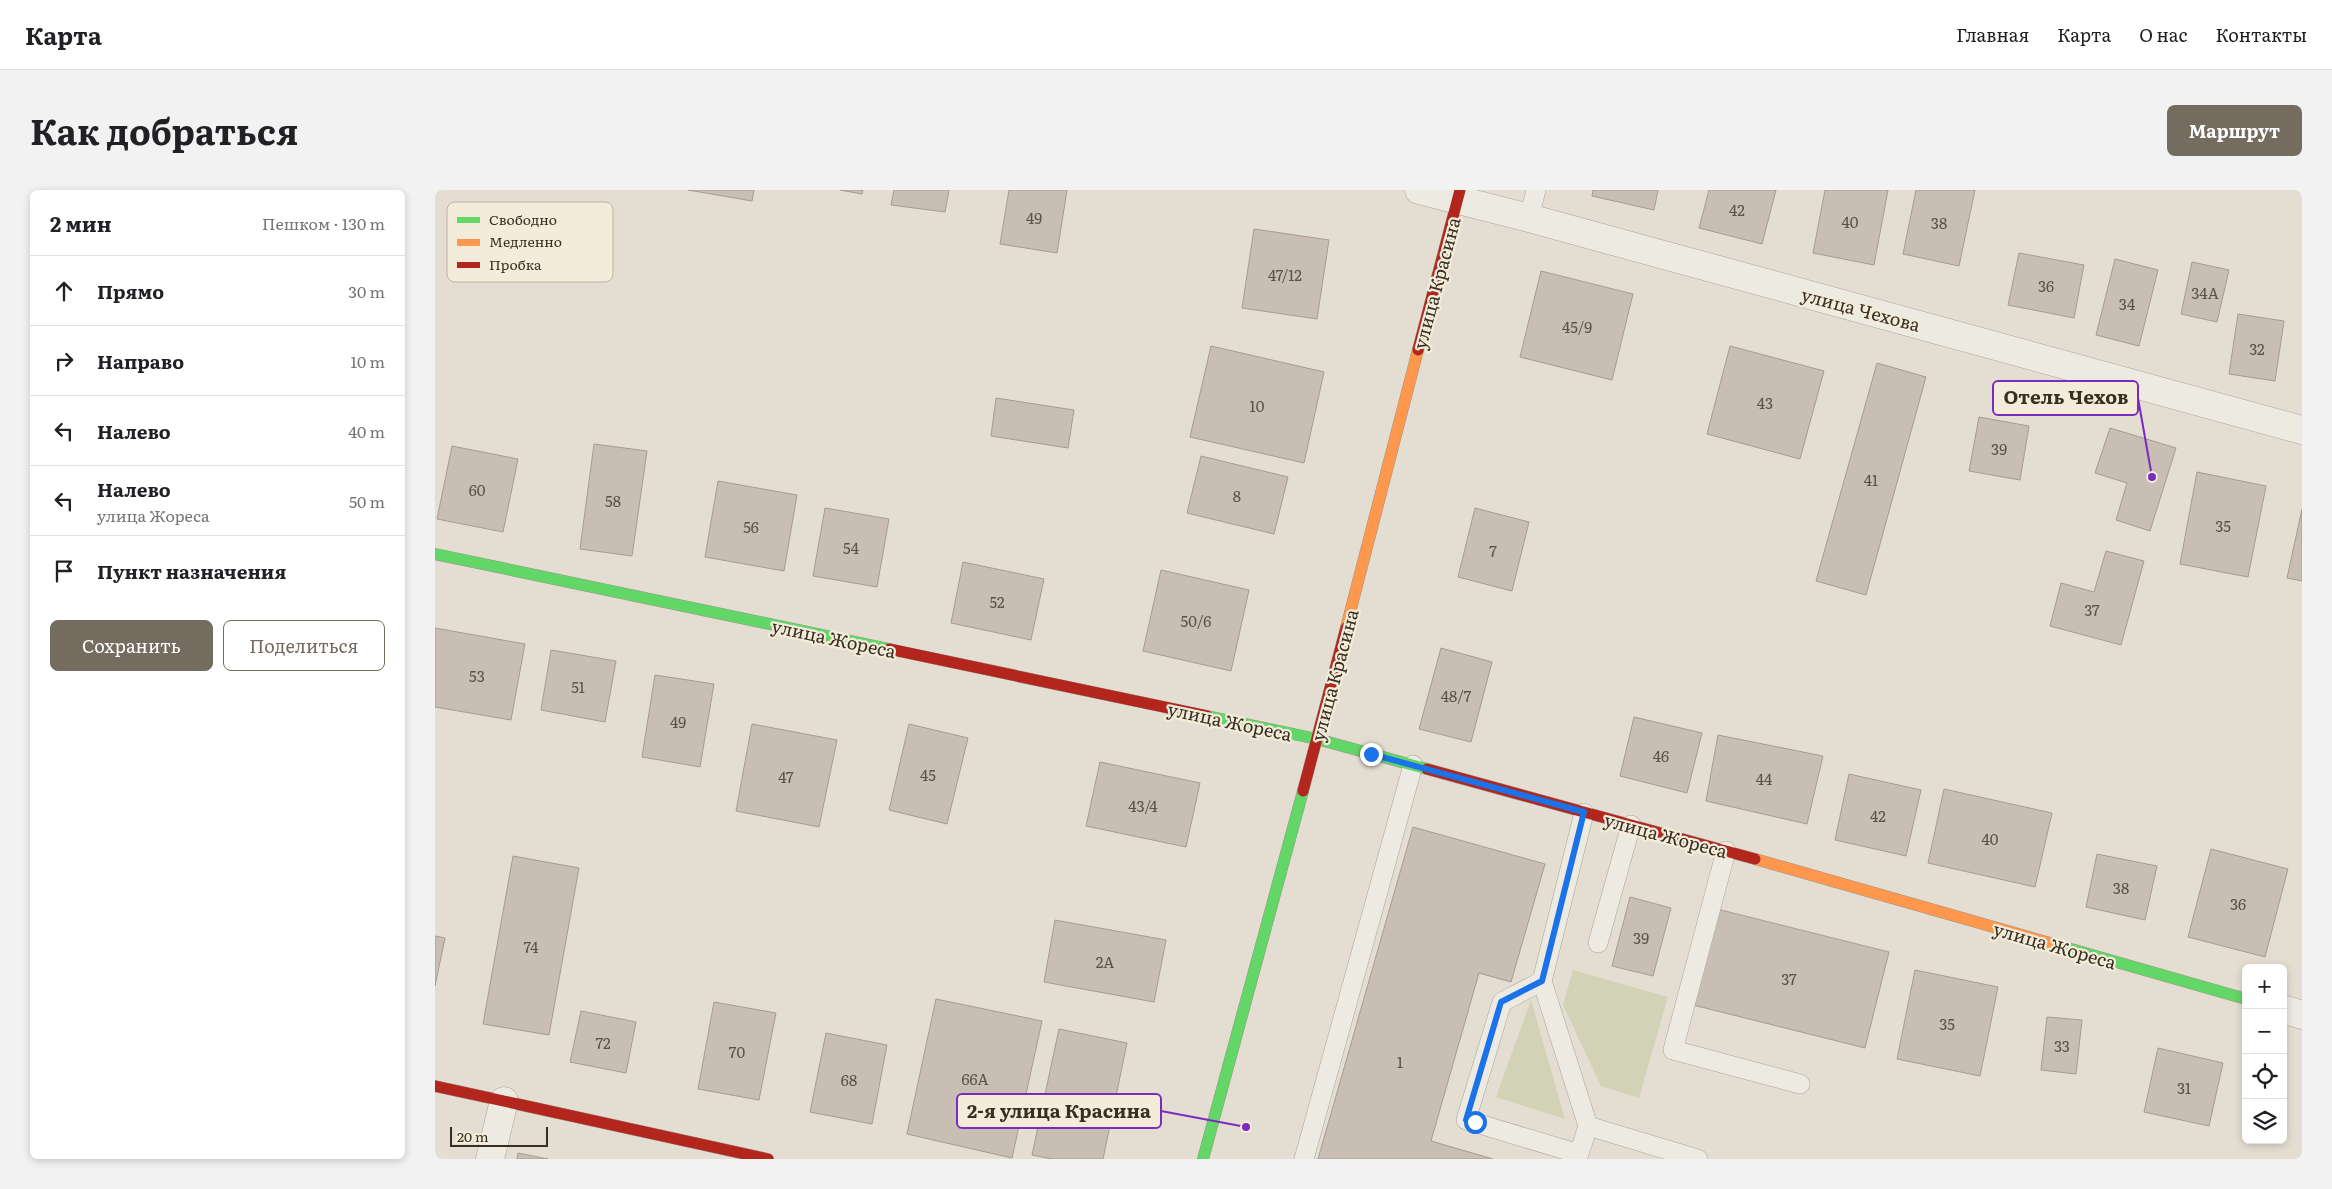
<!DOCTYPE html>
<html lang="ru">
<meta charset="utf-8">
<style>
:root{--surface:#fff;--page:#f2f2f2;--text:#202124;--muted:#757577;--line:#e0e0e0;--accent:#756c60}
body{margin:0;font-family:Literata,serif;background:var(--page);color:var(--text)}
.controls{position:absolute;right:15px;bottom:15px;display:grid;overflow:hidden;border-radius:8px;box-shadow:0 2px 8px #0003}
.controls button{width:45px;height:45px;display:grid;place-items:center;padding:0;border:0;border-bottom:1px solid var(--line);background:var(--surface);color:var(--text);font:25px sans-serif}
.scale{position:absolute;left:15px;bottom:12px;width:98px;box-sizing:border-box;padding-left:5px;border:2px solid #392e22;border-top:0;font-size:14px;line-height:18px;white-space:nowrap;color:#392e22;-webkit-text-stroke:4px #f3ecda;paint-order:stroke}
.stop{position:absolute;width:15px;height:15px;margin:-11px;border:4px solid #1a73e8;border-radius:50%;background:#fff}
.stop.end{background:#1a73e8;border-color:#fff;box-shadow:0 1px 5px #0008}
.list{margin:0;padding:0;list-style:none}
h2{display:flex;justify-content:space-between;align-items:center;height:65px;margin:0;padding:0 20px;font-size:21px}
h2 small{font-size:16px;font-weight:400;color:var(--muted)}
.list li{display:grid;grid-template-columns:32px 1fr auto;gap:15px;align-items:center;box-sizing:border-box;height:70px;padding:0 20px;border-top:1px solid var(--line)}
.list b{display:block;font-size:19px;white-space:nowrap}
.list p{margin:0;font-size:16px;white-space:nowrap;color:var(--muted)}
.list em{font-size:16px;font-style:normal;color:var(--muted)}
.actions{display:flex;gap:10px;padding:15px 20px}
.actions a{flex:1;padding:11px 0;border:1px solid var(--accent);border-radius:8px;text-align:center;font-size:18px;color:var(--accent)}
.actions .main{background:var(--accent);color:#fff}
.icon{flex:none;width:28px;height:28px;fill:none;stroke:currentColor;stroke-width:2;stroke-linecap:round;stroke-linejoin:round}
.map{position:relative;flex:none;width:1867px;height:969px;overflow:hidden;border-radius:8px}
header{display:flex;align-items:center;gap:30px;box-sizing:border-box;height:70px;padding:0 25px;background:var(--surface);border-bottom:1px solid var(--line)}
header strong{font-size:24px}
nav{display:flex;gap:28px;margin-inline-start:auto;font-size:18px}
.intro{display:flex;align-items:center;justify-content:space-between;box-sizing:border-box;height:120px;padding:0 30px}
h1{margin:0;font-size:35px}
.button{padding:12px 22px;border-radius:8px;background:var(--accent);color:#fff;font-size:18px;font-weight:700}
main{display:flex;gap:30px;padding:0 30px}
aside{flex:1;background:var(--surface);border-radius:8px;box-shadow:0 2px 8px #0003}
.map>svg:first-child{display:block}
.green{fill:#d2d2b6}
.building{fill:#c8beb3;stroke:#a59b91}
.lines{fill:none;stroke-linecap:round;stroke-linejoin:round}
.lane-casing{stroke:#aaa49a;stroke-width:20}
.street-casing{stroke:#aaa49a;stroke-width:29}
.fast-casing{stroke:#9a938a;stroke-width:12}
.slow-casing{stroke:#9a938a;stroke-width:12}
.jam-casing{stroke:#9a938a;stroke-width:12}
.lane{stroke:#edeae2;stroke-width:19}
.street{stroke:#edeae2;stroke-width:28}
.fast{stroke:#63d668;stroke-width:11}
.slow{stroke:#ff974d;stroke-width:11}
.jam{stroke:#b3261e;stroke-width:11}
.route{stroke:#1a73e8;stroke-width:6}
.labels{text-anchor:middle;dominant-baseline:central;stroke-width:4.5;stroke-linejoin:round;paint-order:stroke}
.number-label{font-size:15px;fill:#5d5246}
.street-label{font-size:18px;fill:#392e22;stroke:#f3ecda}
.key{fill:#f3ecda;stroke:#bbb3a3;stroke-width:1}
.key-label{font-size:14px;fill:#392e22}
.leader{fill:none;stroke:#7b2cbf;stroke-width:2}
.callout-dot{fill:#7b2cbf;stroke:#f3ecda;stroke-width:2}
.callout{fill:#f3ecda;stroke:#7b2cbf;stroke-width:2}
.callout-label{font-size:19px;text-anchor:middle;font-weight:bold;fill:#392e22}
</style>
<header>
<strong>Карта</strong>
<nav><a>Главная</a><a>Карта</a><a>О нас</a><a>Контакты</a></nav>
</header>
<div class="intro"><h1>Как добраться</h1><a class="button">Маршрут</a></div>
<main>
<aside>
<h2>2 мин<small>Пешком · 130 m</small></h2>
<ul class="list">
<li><svg class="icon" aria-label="ahead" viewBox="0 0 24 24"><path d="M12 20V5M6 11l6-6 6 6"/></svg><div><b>Прямо</b></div><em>30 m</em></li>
<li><svg class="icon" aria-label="right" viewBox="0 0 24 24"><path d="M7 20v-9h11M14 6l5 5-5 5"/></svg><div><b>Направо</b></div><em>10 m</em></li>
<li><svg class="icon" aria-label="left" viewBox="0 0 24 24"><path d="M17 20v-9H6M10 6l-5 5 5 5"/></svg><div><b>Налево</b></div><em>40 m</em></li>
<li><svg class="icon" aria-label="left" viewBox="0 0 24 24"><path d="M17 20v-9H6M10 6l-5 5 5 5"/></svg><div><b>Налево</b><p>улица Жореса</p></div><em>50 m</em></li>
<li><svg class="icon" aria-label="arrive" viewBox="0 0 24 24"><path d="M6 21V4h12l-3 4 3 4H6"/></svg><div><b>Пункт назначения</b></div></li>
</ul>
<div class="actions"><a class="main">Сохранить</a><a>Поделиться</a></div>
</aside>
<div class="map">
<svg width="1867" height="969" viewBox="0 0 1867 969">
<rect width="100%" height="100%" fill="#e4ded2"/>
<g class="green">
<polygon points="1138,780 1233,807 1204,908 1166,896 1128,815"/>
<polygon points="1096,810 1130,929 1061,907"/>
</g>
<g class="building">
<polygon points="253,0 319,0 317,11"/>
<polygon points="405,0 428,0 427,4"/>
<polygon points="459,0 514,0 510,22 456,15"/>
<polygon points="574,0 632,0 622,63 565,54"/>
<polygon points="1158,0 1223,0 1219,20 1157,6"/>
<polygon points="1274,0 1341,0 1327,54 1264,38"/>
<polygon points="1390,0 1453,0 1439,75 1378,63"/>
<polygon points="1481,0 1540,0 1524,76 1468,64"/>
<polygon points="819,39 894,50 882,129 807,118"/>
<polygon points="1584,63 1649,75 1639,128 1573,115"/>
<polygon points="1680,69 1723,80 1704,156 1661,145"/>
<polygon points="1757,72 1794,80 1782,132 1746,124"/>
<polygon points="1106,81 1198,104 1177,190 1085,167"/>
<polygon points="1803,124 1849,131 1840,191 1794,184"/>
<polygon points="776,156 889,182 869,273 755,247"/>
<polygon points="1295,156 1389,181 1365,269 1272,244"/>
<polygon points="1442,173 1491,187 1431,405 1381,391"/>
<polygon points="561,208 639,220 633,258 556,246"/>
<polygon points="1544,227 1594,236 1585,290 1534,281"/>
<polygon points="1675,238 1741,258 1715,341 1681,330 1692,293 1660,283"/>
<polygon points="159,254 212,261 197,366 145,359"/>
<polygon points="17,256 83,269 68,342 2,329"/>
<polygon points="766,266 853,287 839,344 752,323"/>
<polygon points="1762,282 1831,296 1813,387 1745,374"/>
<polygon points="283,291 362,305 349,381 270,367"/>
<polygon points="390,318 454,329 442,397 378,386"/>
<polygon points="1040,318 1094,332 1077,401 1023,387"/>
<polygon points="1867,319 1867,391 1852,388"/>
<polygon points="1671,361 1709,371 1686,455 1615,436 1626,393 1659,402"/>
<polygon points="528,372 609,389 596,450 516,433"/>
<polygon points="726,380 814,400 796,481 708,461"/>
<polygon points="0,438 90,454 76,530 0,517"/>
<polygon points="1006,458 1057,472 1036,552 984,539"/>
<polygon points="116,460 181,471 170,532 106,520"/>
<polygon points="220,485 279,494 265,577 207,567"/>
<polygon points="1199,527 1267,543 1252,603 1185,586"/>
<polygon points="317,534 402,550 384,637 301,621"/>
<polygon points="474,534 533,548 512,634 454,620"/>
<polygon points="1283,545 1388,566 1372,634 1271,611"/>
<polygon points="665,572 765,593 751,657 651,636"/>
<polygon points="1414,584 1486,600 1471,666 1400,650"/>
<polygon points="1509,599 1617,623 1600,697 1493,673"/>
<polygon points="978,637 1110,674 1076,792 1044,783 996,951 1058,969 883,969"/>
<polygon points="1776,659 1853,679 1830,767 1753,747"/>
<polygon points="1662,664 1722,676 1710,730 1651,717"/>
<polygon points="78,666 144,678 114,845 48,834"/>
<polygon points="1195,707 1236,718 1218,786 1177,776"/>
<polygon points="1278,718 1454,762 1430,858 1254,814"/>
<polygon points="620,730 731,750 719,812 609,792"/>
<polygon points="0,746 10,748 0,796"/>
<polygon points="1480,780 1563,797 1545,886 1462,869"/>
<polygon points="501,809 607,831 577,968 472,944"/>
<polygon points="279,812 341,823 324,910 263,899"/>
<polygon points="146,821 201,832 191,883 135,872"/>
<polygon points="1612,827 1647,830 1641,884 1606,880"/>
<polygon points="624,839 692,853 668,969 617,969 597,965"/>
<polygon points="391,843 452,855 437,934 375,922"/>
<polygon points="1723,858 1788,873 1774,936 1709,922"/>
<polygon points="83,963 113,969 82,969"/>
</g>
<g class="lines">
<g class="lane-casing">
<g id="lane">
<polyline points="1094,28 1101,0"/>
<polyline points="1149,623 1107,791 1067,812 1031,930 1144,964 1153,936 1263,969"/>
<polyline points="1291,661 1238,860 1365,894"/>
<polyline points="1163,753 1196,635"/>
<polyline points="1107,791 1153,936"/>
<polyline points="869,969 978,575"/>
</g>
</g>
<g class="street-casing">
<g id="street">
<polyline points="984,0 1094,28 1867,240"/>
<polyline points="1848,819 1867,825"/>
<polyline points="55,969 69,911"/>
</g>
</g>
<g class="fast-casing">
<g id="fast">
<polyline points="0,364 454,459"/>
<polyline points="772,526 882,549 992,579"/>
<polyline points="1622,755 1811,809"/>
<polyline points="768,969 868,601"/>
</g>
</g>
<g class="slow-casing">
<g id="slow">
<polyline points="911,438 983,160"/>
<polyline points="1320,669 1622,755"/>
</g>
</g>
<g class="jam-casing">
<g id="jam">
<polyline points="983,160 1025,0"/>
<polyline points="454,459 772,526"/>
<polyline points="992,579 1320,669"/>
<polyline points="868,601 911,438"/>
<polyline points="0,896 333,969"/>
</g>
</g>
<use href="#lane" class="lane"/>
<use href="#street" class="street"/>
<use href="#fast" class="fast"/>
<use href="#slow" class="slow"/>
<use href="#jam" class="jam"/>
</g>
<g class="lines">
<polyline class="route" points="936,564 1149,622 1107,791 1066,812 1031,930 1040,932"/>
</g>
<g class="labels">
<g class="number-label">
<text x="1302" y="19">42</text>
<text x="599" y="27">49</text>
<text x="1415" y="31">40</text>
<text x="1504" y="32">38</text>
<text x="850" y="84">47/12</text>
<text x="1611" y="95">36</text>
<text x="1770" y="102">34А</text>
<text x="1692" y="113">34</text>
<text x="1142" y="136">45/9</text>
<text x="1822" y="158">32</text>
<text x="1330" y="212">43</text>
<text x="822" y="215">10</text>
<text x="1564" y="258">39</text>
<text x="1436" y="289">41</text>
<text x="42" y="299">60</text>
<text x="802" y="305">8</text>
<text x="178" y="310">58</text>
<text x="1788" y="335">35</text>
<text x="316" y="336">56</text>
<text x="416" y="357">54</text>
<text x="1058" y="360">7</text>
<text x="562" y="411">52</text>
<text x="1657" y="419">37</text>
<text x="761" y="430">50/6</text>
<text x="42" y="485">53</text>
<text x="143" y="496">51</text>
<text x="1021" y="505">48/7</text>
<text x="243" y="531">49</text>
<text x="1226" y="565">46</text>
<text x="493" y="584">45</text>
<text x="351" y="586">47</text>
<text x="1329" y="588">44</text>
<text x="708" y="615">43/4</text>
<text x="1443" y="625">42</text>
<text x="1555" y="648">40</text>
<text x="1686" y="697">38</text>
<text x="1803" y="713">36</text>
<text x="1206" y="747">39</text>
<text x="96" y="756">74</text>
<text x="670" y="771">2А</text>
<text x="1354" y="788">37</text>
<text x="1512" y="833">35</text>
<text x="168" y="852">72</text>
<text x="1627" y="855">33</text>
<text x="302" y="861">70</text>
<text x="965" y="871">1</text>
<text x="540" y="888">66А</text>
<text x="414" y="889">68</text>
<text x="1749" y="897">31</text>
</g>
<g class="street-label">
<text transform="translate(1001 93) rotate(-75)">улица Красина</text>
<text transform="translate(1426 119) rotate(15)">улица Чехова</text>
<text transform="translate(399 448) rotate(12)">улица Жореса</text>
<text transform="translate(899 485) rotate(-75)">улица Красина</text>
<text transform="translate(795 531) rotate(12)">улица Жореса</text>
<text transform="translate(1231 645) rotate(15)">улица Жореса</text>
<text transform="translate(1620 755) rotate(16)">улица Жореса</text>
</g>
</g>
<rect x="12" y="12" width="166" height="80" rx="8" class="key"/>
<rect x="22" y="27" width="23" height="6" fill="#63d668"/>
<rect x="22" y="49" width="23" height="7" fill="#ff974d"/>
<rect x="22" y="72" width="23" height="6" fill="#b3261e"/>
<g class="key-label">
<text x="54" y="35">Свободно</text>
<text x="54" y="57">Медленно</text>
<text x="54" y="80">Пробка</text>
</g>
<path class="leader" d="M1717 287L1703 208M811 937L726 921"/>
<g class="callout-dot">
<circle cx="1717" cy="287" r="5"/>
<circle cx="811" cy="937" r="5"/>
</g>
<g class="callout">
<rect x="1558" y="191" width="145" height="34" rx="5"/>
<rect x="522" y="904" width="204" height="34" rx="5"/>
</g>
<g class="callout-label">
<text x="1631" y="214">Отель Чехов</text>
<text x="624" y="928">2-я улица Красина</text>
</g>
</svg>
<div class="controls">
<button>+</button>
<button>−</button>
<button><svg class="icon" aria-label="locate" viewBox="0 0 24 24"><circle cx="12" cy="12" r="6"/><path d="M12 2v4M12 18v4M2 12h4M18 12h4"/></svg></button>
<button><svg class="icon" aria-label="layers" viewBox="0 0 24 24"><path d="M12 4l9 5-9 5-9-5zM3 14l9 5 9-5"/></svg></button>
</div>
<div class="scale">20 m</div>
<div class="stop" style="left:1040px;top:932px"></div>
<div class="stop end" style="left:936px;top:564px"></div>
</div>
</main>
